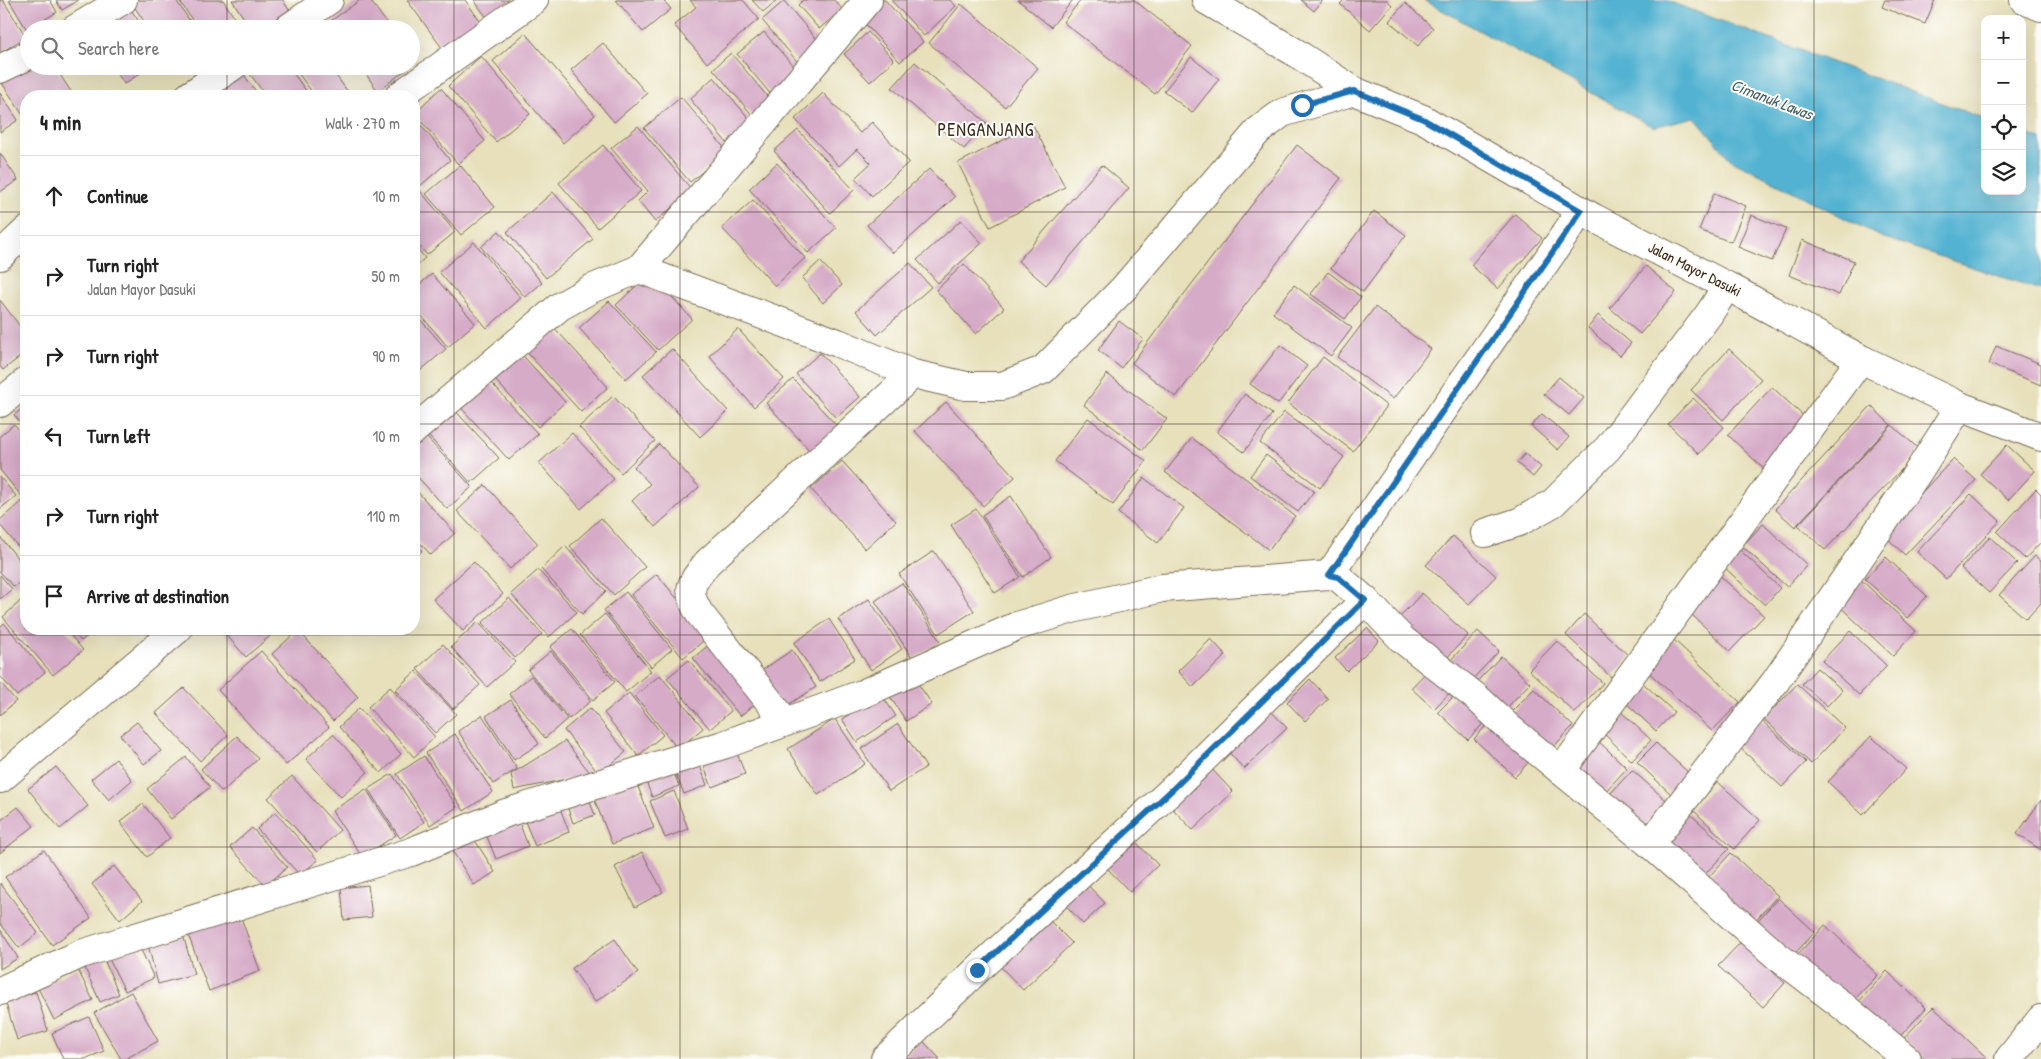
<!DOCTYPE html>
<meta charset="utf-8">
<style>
:root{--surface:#fff;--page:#f2f2f2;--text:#222;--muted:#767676;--line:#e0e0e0}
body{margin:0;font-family:"Patrick Hand",sans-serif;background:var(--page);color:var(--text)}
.controls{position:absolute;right:15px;top:15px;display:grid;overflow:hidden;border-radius:10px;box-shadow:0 5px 20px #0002}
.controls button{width:45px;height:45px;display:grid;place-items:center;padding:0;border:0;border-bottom:1px solid var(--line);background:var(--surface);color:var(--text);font:25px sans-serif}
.stop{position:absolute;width:15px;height:15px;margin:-11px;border:4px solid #1f6fb2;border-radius:50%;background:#fff}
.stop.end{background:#1f6fb2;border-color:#fff;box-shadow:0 1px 5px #0008}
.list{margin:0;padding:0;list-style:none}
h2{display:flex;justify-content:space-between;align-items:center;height:65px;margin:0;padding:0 20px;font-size:21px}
h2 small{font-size:16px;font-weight:400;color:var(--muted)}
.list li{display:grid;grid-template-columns:32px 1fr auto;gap:15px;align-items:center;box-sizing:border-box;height:80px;padding:0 20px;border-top:1px solid var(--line)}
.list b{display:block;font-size:19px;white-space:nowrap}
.list p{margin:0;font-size:16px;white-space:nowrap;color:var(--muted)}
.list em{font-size:16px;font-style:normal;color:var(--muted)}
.icon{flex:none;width:28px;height:28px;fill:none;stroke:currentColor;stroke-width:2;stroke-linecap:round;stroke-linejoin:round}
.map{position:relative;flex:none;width:2041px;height:1059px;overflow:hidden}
.search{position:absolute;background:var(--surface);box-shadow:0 5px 20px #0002;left:20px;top:20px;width:400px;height:55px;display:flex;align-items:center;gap:12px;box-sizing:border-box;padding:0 18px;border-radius:28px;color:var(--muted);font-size:19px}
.panel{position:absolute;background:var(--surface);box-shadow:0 5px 20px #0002;left:20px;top:90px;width:400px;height:545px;border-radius:20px}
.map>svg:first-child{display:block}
.water{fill:#52b2d1;stroke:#466e78}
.building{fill:#d6abc8}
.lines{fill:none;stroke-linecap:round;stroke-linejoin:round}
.minor-casing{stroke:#776a55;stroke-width:30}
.minor{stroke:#fff;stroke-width:28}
.route{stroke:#1f6fb2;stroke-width:6}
.grid{fill:none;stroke:#3b2a1e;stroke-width:1;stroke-opacity:0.55}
.labels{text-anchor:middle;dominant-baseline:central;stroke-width:4;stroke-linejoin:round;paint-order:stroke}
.street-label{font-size:15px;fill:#3b2a1e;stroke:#fdfcf7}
.water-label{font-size:16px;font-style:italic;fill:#446066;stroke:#fdfcf7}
.quarter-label{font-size:18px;letter-spacing:1px;fill:#3b2a1e;stroke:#fdfcf7}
</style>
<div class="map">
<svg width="2041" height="1059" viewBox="0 0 2041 1059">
<rect width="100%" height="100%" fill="#fdfcf7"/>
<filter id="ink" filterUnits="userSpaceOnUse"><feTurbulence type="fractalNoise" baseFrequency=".02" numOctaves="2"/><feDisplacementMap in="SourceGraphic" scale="10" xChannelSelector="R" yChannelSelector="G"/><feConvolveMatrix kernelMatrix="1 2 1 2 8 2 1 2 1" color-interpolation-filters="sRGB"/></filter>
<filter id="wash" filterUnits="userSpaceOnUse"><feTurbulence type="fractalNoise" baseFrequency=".0096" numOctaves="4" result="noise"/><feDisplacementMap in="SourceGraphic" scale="20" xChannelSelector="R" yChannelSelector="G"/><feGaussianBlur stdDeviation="1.12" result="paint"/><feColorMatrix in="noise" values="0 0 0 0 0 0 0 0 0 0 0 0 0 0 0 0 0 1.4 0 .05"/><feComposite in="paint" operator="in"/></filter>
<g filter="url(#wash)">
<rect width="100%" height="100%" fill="#e7e0bb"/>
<polygon class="water" points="1424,0 1665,0 1985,119 1985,191 2022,191 2022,132 2041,139 2041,290 1881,237 1730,159 1695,117 1653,127"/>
<g id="blocks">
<g class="building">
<polygon points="0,0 3,0 26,37 0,53"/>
<polygon points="9,0 50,0 57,12 27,30"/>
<polygon points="56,0 79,0 62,10"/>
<polygon points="130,0 176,0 195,29 149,29"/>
<polygon points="179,0 223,0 234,17 216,29 198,29"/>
<polygon points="232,0 283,0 289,10 261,29 251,29"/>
<polygon points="360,0 370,0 391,29 332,29 328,23"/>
<polygon points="407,0 465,0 483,25 445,52"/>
<polygon points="474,0 511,0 487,18"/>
<polygon points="616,0 663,0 671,9 643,32"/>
<polygon points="690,0 743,0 759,19 707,63 674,25 696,7"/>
<polygon points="752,0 777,0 763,12"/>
<polygon points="803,0 834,0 842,9 819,29 798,5"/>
<polygon points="875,0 885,0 923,42 900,62 858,16"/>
<polygon points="891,0 950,0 956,6 924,36"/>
<polygon points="1018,0 1073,0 1051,27"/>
<polygon points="1081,0 1134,0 1192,46 1155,94 1063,22"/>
<polygon points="1301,0 1323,0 1314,11"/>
<polygon points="1344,0 1387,0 1392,5 1370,30 1340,4"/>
<polygon points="1885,0 1935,0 1925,24 1882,7"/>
<polygon points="784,1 823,47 801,66 762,20"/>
<polygon points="126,2 144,29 88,29"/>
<polygon points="1405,3 1433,28 1418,46 1389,21"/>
<polygon points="961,4 1038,68 1005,107 929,43"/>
<polygon points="764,32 800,74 773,97 737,54"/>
<polygon points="868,32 894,60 870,82 844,54"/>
<polygon points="525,33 595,115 563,143 493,61"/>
<polygon points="603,43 647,94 614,122 571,70"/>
<polygon points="731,53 771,101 753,116 713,69"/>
<polygon points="481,56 530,114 496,142 448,86"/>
<polygon points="1191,57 1219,79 1192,113 1164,91"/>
<polygon points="915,62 987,123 964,149 892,88"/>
<polygon points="29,65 54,66 74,96 26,96 26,120 2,83"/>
<polygon points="113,66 151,66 124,84"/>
<polygon points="246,66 288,66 310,96 266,96 245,67"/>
<polygon points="293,66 329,66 351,96 315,96"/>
<polygon points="360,66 411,66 378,91"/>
<polygon points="242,72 259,96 217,96 214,92"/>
<polygon points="714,77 752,122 727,143 690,99"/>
<polygon points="441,88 485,141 458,164 414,113"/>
<polygon points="0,93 18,120 0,132"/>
<polygon points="823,93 860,133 872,122 909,162 872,196 855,178 871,163 857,149 839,166 795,119"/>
<polygon points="681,97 727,151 690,182 644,128"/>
<polygon points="414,117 450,160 420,186 414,179"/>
<polygon points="1033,125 1065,187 990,227 958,163"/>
<polygon points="638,126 692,190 655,222 638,201 648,191 611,148"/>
<polygon points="798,130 854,190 830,213 774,151"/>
<polygon points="603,145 641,191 598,228 559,183"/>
<polygon points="1297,145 1341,178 1176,397 1132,363"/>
<polygon points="0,153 18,180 0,192"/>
<polygon points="777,163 836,228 808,253 749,189"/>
<polygon points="460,165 495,207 461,235 426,194"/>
<polygon points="1102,165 1129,188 1046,285 1018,261"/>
<polygon points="929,169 955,197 893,253 867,225"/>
<polygon points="416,186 455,232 427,255 414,240 414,188"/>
<polygon points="553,192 593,239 546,278 507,232"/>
<polygon points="1714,193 1746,206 1731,242 1699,230"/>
<polygon points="753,200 805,258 775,286 722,228"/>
<polygon points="1374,211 1406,235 1363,292 1331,268"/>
<polygon points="1515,214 1542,238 1498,289 1471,265"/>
<polygon points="1751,215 1786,229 1772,261 1738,247"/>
<polygon points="961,220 982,243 938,283 917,260"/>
<polygon points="499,231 542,283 525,297 481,247"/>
<polygon points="1802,240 1854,261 1839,295 1789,275"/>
<polygon points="474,242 521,298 487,328 439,272"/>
<polygon points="414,245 425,258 414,268"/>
<polygon points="820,261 842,285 823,303 802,278"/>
<polygon points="910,263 931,287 877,335 856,311"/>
<polygon points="964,264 1004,308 976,334 936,290"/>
<polygon points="1646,266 1676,292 1640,334 1610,308"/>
<polygon points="1328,272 1361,297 1345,319 1311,294"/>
<polygon points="650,273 692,319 658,350 616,305"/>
<polygon points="432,274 475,323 448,347 414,307 414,289"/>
<polygon points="1294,285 1352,328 1331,356 1273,313"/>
<polygon points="0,300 26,334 26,352 3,370 0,366"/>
<polygon points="609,301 656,352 626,379 579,328"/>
<polygon points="1375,307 1431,349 1393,399 1337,357"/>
<polygon points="414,312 446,349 414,376"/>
<polygon points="1598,315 1631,343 1620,356 1588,328"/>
<polygon points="1119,321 1143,339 1121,368 1098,350"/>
<polygon points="550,323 608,387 581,412 523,348"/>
<polygon points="738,329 784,379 754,407 709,356"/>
<polygon points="1280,345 1307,366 1278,404 1250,384"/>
<polygon points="1996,346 2041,364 2041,385 1989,364"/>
<polygon points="516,348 565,402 538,427 489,373"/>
<polygon points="672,349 728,411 700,437 643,375"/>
<polygon points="1729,349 1761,379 1723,420 1691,390"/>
<polygon points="820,353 860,397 836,418 796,374"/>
<polygon points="1323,357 1387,406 1353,451 1288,403"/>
<polygon points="1107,374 1167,419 1143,450 1084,405"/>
<polygon points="484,375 538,434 509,460 455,401"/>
<polygon points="1559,377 1584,398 1569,415 1544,394"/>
<polygon points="793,379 838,427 811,452 766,403"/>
<polygon points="1772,387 1810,422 1765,470 1728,435"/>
<polygon points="1245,394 1272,414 1244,452 1217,432"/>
<polygon points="613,396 655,441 621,473 579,427"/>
<polygon points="1693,398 1724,427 1699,454 1668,424"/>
<polygon points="946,402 1015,477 983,506 915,431"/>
<polygon points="26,405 26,429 14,415"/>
<polygon points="450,405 499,458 471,483 423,430"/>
<polygon points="1871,406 1891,425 1795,527 1775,509"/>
<polygon points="1284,412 1344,457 1320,488 1260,443"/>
<polygon points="1542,414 1569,437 1558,450 1531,426"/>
<polygon points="1088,418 1146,461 1113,505 1055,461"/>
<polygon points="14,424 26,438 26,495 23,498 0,470 0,436"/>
<polygon points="1892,425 1920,450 1825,550 1798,525"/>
<polygon points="418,428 472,487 447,509 414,473 414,431"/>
<polygon points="572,433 614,479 581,509 539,463"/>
<polygon points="1192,438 1295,516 1269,550 1165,472"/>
<polygon points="659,444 699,487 655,527 632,501 650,484 634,467"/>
<polygon points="2007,445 2035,471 2008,500 1980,474"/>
<polygon points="1525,454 1541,467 1533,477 1517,463"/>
<polygon points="1266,455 1314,491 1298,512 1250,476"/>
<polygon points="1953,459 1976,480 1905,555 1883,534"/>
<polygon points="842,461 896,521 865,549 811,489"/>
<polygon points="0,477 16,496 0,509"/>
<polygon points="1144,478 1184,508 1158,543 1118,513"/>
<polygon points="485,485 538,544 510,569 457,511"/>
<polygon points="414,488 455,533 431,555 414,536"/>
<polygon points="2036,489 2041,494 2041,542 2025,559 1997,532"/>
<polygon points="1971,494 2000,521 1946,579 1917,552"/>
<polygon points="1011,496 1051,557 1023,577 982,515"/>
<polygon points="22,501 26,506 26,556 0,525 0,520"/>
<polygon points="976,509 1020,577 995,593 951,525"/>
<polygon points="601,518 645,567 614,595 570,546"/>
<polygon points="1763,524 1807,565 1787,587 1742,546"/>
<polygon points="1453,536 1496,576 1469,604 1426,565"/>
<polygon points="0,537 26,568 26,577 14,587 0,572"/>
<polygon points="1990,537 2017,563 1989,593 1961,568"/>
<polygon points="414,542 422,551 414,559"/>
<polygon points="565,546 606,591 582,614 541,569"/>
<polygon points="1740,550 1780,588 1765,605 1724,567"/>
<polygon points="934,551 974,611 938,634 899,574"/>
<polygon points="2035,556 2041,561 2041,603 2026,619 1999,595"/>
<polygon points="1886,557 1927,596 1907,618 1865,579"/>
<polygon points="474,562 503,594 463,631 433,599"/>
<polygon points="538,570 577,612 549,637 511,594"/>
<polygon points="657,574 708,637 683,658 631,595"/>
<polygon points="0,575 12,589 0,599"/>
<polygon points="1719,575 1764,616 1730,651 1687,610"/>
<polygon points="1859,578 1916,631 1893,656 1836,603"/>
<polygon points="902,583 940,641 913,659 875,601"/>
<polygon points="626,592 672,649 651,667 604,610"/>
<polygon points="1422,593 1468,635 1442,663 1396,621"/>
<polygon points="26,596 26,629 65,629 83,650 53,675 3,617"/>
<polygon points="509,598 542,634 515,658 482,623"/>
<polygon points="869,599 902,649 871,670 838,619"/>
<polygon points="605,614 651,671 626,692 580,635"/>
<polygon points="1584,614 1630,657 1611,677 1566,635"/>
<polygon points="829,619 855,659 820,682 794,643"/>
<polygon points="478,622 515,662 487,687 451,647"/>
<polygon points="4,623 45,672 17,696 0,676 0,627"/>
<polygon points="1367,628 1379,641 1347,671 1335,658"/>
<polygon points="70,629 96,629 81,641"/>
<polygon points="221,629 265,629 271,635 246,657"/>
<polygon points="572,629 615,682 593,700 550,647"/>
<polygon points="298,630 358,697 333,721 272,654"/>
<polygon points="1478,631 1499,651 1467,685 1446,665"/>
<polygon points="1850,631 1887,666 1859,695 1822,661"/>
<polygon points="1672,638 1740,702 1712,731 1644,668"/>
<polygon points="716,639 764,697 740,716 693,658"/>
<polygon points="1211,639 1226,655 1193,687 1178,671"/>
<polygon points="1557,641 1603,683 1575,713 1529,670"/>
<polygon points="443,644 480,685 453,709 417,669"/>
<polygon points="792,650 816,687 782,709 758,673"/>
<polygon points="261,651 329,727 286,765 218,690"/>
<polygon points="551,651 591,701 569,719 528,670"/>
<polygon points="1501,656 1530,683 1500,715 1471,688"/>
<polygon points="689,660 731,711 710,729 667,678"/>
<polygon points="1433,665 1456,686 1434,709 1411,688"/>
<polygon points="1817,668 1842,690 1827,706 1802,684"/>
<polygon points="416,671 456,714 435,733 395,690"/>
<polygon points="660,675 703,728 678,749 635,696"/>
<polygon points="531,676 567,719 545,738 509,694"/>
<polygon points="914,678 932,704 906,721 889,695"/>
<polygon points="1310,679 1328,699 1305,721 1287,702"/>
<polygon points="0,682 16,701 0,715"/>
<polygon points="1642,682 1674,712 1656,731 1624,701"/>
<polygon points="1797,684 1845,728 1811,764 1764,719"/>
<polygon points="390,687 435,737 414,757 368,707"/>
<polygon points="184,688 228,735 200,761 156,713"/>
<polygon points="1534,689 1573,726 1547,754 1507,716"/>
<polygon points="1460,690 1489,717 1468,740 1438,712"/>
<polygon points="629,693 663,735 638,756 604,713"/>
<polygon points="881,694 896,716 857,742 842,719"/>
<polygon points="511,700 539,744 514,760 486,716"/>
<polygon points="1615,706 1651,740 1632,761 1596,726"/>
<polygon points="359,708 401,754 381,773 339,727"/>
<polygon points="590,708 626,752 599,774 564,730"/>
<polygon points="1268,708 1287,728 1244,769 1225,748"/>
<polygon points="482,715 517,769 493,784 458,731"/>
<polygon points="1493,718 1534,756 1515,777 1474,739"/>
<polygon points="1759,718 1806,762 1782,787 1736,744"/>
<polygon points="835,719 865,764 818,795 788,749"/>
<polygon points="137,722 161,751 144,764 120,735"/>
<polygon points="898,724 926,767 889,791 861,749"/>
<polygon points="333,734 368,772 341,797 306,759"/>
<polygon points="455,734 493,792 464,811 426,753"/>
<polygon points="237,736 258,759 222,792 201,769"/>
<polygon points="1871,736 1906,769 1863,815 1828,782"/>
<polygon points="1595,738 1627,768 1603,794 1571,764"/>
<polygon points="565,741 591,774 514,790 511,774"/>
<polygon points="733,743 745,774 712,787 700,756"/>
<polygon points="1656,743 1691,775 1672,795 1637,762"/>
<polygon points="696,755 707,785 684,794 672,764"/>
<polygon points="424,756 457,807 430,825 397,774"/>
<polygon points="186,757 210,787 171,819 147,789"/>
<polygon points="116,759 132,780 109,800 91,779"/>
<polygon points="670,763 679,786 652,797 643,774"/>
<polygon points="56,767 88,806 60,829 28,789"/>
<polygon points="1210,767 1233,792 1193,830 1169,805"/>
<polygon points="1632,770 1667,801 1644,826 1610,794"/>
<polygon points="392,774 424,822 400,838 368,789"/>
<polygon points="633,774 654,828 612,844 591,791"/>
<polygon points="292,776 340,830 317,852 268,798"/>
<polygon points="1718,782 1760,820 1734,849 1692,809"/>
<polygon points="366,789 396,835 362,857 332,811"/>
<polygon points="674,791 688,829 665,838 650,801"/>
<polygon points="586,792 595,815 573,823 565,800"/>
<polygon points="557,800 569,832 535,846 522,814"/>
<polygon points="2041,800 2041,850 2017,834"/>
<polygon points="143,804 170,838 147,857 120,822"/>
<polygon points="18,807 34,826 0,853 0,821"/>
<polygon points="515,811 528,846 496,859 482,824"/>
<polygon points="275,812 318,860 300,875 257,829"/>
<polygon points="1688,812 1729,849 1701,878 1661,841"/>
<polygon points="252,828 287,867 266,886 230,847"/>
<polygon points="469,831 495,872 474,885 448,844"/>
<polygon points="1133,839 1158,865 1130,892 1105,866"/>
<polygon points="44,850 91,918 52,945 5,877"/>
<polygon points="642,852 663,892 635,907 615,867"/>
<polygon points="1731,853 1778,896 1749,927 1703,883"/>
<polygon points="114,866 142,901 120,920 92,884"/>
<polygon points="1081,878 1105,903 1083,924 1060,899"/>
<polygon points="0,883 38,933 19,948 0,923"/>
<polygon points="368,885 372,917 344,920 341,888"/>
<polygon points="1778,898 1815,932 1789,960 1753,926"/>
<polygon points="237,906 260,971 209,991 185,926"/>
<polygon points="1049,920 1072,943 1023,990 1000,966"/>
<polygon points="1825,925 1878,975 1848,1006 1795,957"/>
<polygon points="0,929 18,958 0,969"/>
<polygon points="182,931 194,974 158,984 147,941"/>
<polygon points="136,939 154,978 125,991 106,953"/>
<polygon points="615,939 638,973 595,1002 572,968"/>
<polygon points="1741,942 1785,983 1763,1007 1718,966"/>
<polygon points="99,948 119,994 100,1002 80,957"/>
<polygon points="77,968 93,1000 54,1020 38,988"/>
<polygon points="1887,971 1926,1008 1892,1045 1852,1009"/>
<polygon points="36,992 48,1031 17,1040 5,1000"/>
<polygon points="131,992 158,1041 125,1059 121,1059 94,1013"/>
<polygon points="1933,1007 1988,1059 1925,1059 1903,1039"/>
<polygon points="89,1017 104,1051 85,1059 63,1059 52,1033"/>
<polygon points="922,1040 940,1059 903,1059"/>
</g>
</g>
</g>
<g filter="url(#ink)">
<use href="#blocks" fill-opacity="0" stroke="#776a55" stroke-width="1"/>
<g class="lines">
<g class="minor-casing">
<g id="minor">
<polyline points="1206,0 1293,51 1354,91 1423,119 1594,218 1727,286 1861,359 1960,406 2041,437"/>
<polyline points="2024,0 2041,7"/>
<polyline points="75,29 123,0"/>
<polyline points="287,29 329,0"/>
<polyline points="0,69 29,55"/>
<polyline points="189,96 233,66"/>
<polyline points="399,96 534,0"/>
<polyline points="0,256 26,231"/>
<polyline points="639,269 868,0"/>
<polyline points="0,403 26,382"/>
<polyline points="414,430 559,307 591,289 639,269 838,343 913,374 966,386 1002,386 1043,370 1124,288 1258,131 1282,113 1354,91"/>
<polyline points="1485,533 1519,522 1553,503 1608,448 1709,314 1727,286"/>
<polyline points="1329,575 1581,211"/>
<path d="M785 721 699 613C685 588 691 584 707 563L913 374"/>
<polyline points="1561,771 1861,359"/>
<polyline points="0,779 178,629"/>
<polyline points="1650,844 1775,682 1918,472 1960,406"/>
<polyline points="0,991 81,954 411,852 506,813 726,744 862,694 1017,626 1072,609 1162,588 1329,575 1338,577 1365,600"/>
<polyline points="885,1059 977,970 1174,788 1365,600 1403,640 1476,697 1508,727 1650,844 1777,956 1843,1006 1907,1059"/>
<polyline points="2009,1059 2041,1019"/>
</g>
</g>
<use href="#minor" class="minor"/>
</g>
</g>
<g class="lines" filter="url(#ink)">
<polyline class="route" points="977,970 1174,788 1365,600 1338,577 1329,575 1581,211 1423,119 1354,91 1302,105"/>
</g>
<path class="grid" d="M227 0V29M454 0V1059M680 0V1059M907 0V1059M1134 0V1059M1361 0V1059M1587 0V1059M1814 0V1059M227 66V96M0 212H26M414 212H2041M0 424H26M414 424H2041M227 629V1059M0 635H2041M0 847H2041"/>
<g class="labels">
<g class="street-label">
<text transform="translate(1695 269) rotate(27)">Jalan Mayor Dasuki</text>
</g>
<g class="water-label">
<text transform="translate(1772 99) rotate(21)">Cimanuk Lawas</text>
</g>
<g class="quarter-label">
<text x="986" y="129">PENGANJANG</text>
</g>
</g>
</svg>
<div class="controls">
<button>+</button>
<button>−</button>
<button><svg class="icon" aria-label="locate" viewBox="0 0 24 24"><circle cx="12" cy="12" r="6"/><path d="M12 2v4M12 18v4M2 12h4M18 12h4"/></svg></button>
<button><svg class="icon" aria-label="layers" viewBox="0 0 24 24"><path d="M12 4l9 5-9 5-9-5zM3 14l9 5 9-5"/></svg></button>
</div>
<div class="stop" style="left:1302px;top:105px"></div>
<div class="stop end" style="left:977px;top:970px"></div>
<div class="search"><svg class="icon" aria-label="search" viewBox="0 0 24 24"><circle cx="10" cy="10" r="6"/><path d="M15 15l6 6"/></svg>Search here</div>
<section class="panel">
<h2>4 min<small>Walk · 270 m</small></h2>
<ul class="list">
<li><svg class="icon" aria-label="ahead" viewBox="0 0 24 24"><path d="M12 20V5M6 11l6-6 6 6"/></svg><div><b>Continue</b></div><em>10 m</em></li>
<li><svg class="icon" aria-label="right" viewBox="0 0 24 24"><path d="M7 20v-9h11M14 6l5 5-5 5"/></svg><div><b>Turn right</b><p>Jalan Mayor Dasuki</p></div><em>50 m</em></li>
<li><svg class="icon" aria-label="right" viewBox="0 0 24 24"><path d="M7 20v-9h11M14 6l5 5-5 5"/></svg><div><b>Turn right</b></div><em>90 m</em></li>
<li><svg class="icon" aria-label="left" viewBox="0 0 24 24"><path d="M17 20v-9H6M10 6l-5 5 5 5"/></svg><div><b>Turn left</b></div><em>10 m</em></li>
<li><svg class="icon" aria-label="right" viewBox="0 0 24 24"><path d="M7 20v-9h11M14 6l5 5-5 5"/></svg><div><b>Turn right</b></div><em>110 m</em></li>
<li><svg class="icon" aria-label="arrive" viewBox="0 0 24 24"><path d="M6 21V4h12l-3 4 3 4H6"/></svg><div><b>Arrive at destination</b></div></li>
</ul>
</section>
</div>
